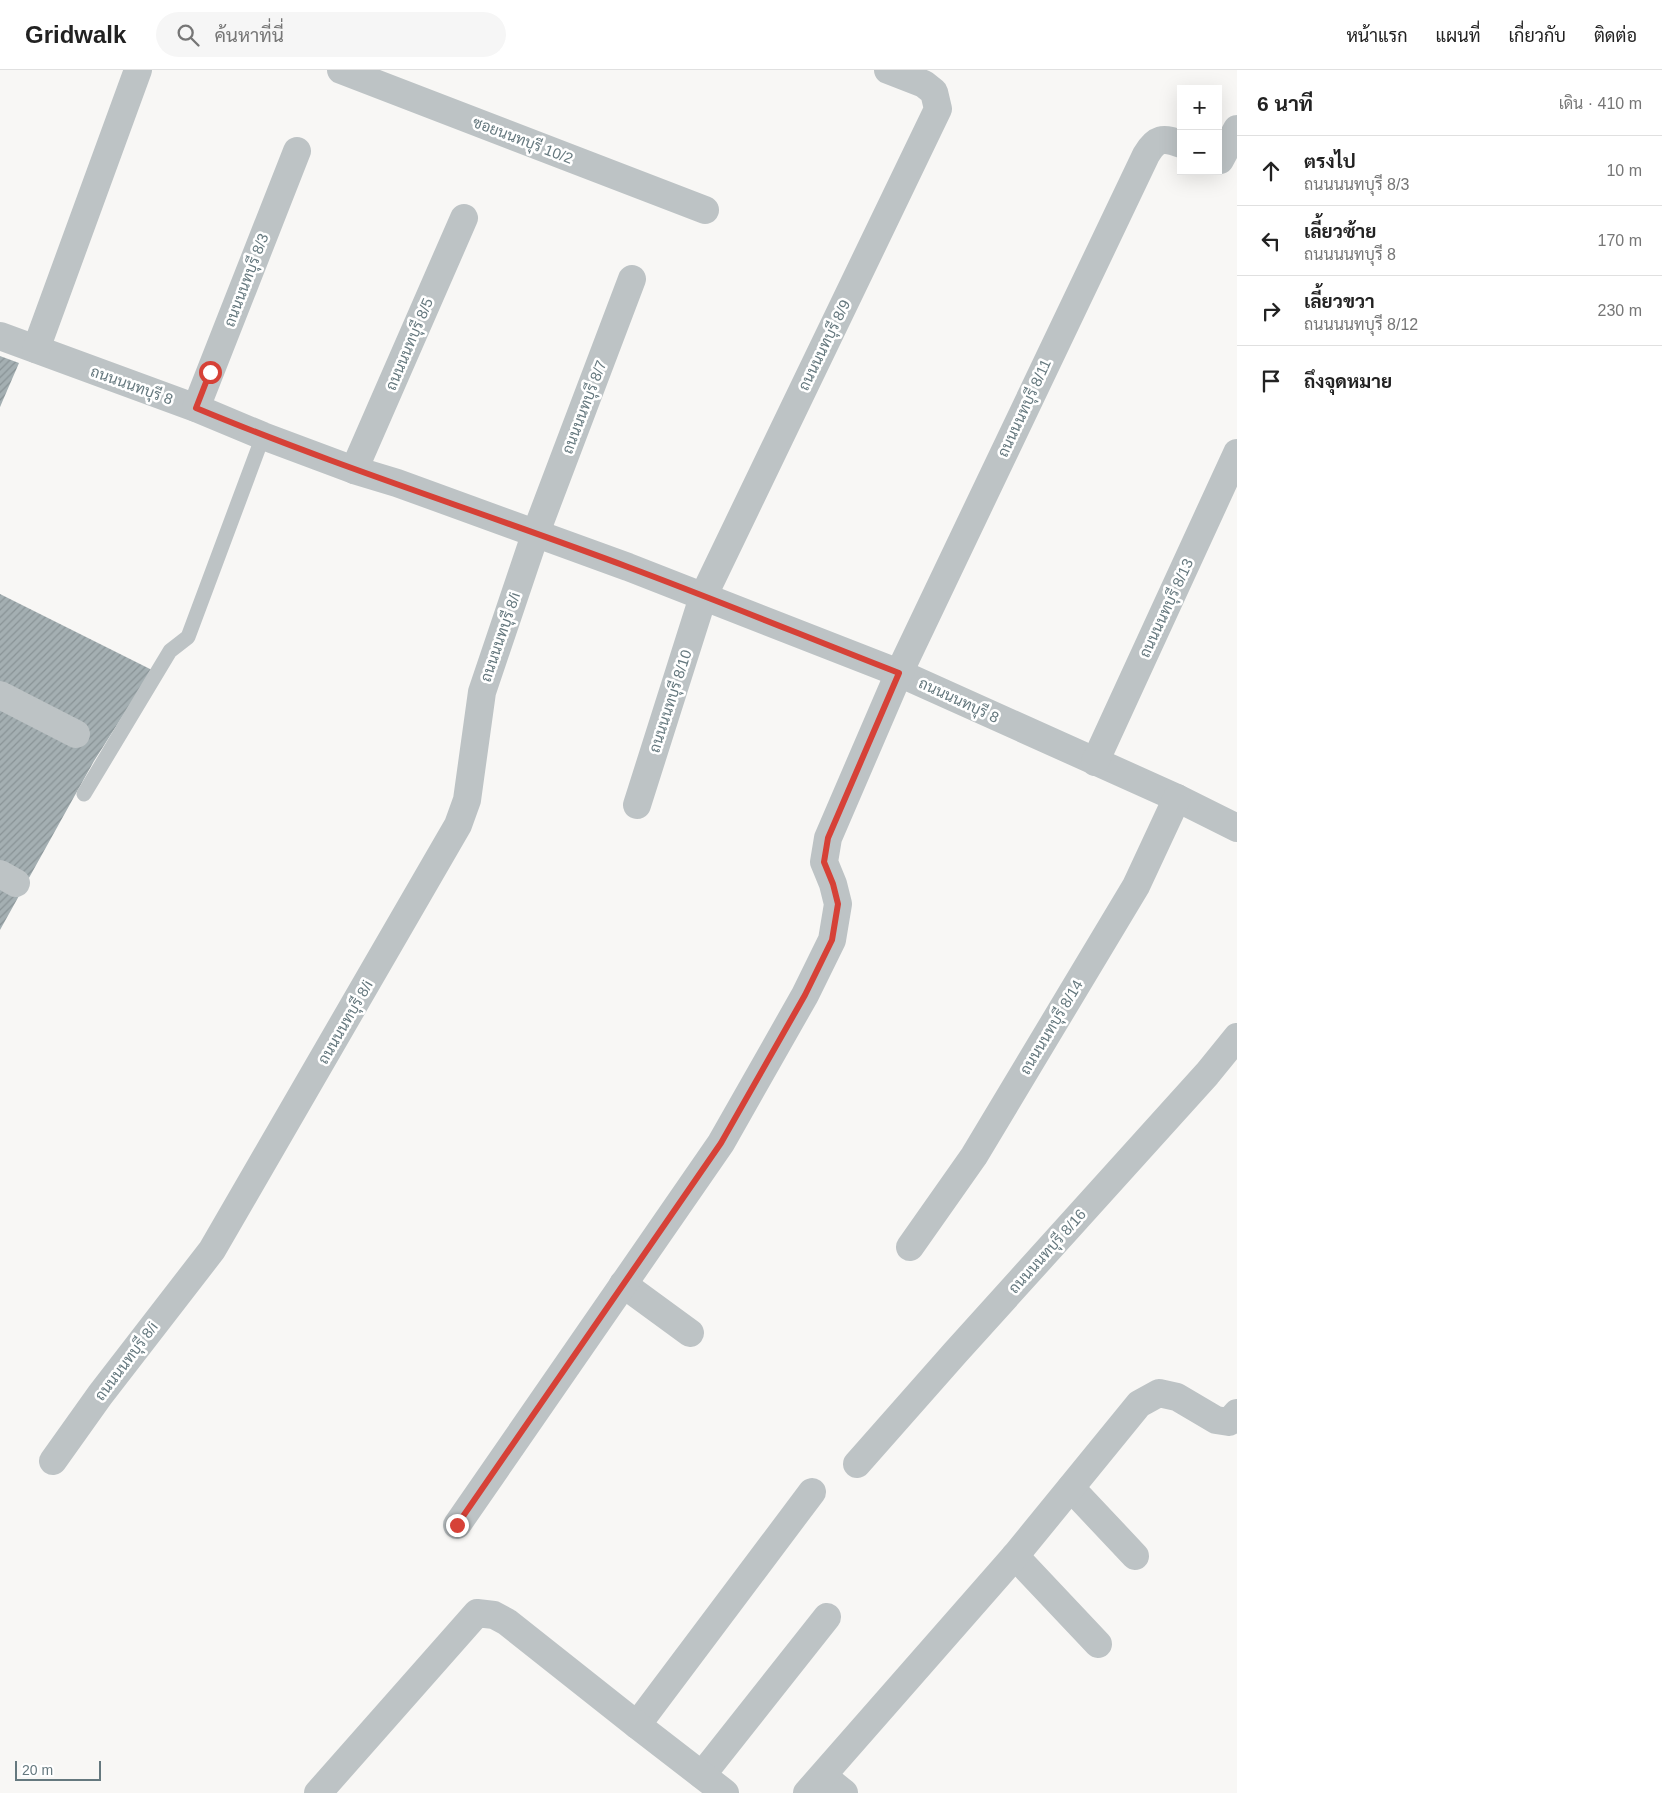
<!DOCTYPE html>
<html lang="th">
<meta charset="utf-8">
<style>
:root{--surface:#fff;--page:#f6f6f6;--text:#222;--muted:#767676;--line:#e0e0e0}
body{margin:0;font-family:Arial,Sarabun,sans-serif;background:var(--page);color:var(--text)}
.controls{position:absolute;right:15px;top:15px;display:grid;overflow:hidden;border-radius:0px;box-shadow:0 5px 20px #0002}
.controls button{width:45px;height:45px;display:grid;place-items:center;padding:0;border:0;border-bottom:1px solid var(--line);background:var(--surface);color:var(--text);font:25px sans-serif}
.scale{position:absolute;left:15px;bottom:12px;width:86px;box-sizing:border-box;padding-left:5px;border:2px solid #65787e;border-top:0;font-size:14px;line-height:18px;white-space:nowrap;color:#65787e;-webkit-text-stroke:4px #fff;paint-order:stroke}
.stop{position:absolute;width:15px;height:15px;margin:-11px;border:4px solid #d64137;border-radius:50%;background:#fff}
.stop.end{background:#d64137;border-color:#fff;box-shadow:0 1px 5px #0008}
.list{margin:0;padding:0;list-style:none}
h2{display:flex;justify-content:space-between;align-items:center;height:65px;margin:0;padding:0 20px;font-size:21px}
h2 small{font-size:16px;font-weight:400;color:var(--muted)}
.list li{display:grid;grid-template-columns:32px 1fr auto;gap:15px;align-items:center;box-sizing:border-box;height:70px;padding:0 20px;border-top:1px solid var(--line)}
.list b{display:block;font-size:19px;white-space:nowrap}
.list p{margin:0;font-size:16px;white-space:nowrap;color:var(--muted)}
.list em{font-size:16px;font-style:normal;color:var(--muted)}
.icon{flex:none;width:28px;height:28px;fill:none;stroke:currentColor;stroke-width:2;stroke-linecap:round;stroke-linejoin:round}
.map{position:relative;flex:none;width:1237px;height:1723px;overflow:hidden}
header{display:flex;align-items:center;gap:30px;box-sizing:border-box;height:70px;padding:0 25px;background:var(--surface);border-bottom:1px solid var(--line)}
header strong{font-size:24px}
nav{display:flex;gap:28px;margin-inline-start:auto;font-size:18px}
.search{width:350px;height:45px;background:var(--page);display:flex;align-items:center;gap:12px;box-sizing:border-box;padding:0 18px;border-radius:28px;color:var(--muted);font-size:19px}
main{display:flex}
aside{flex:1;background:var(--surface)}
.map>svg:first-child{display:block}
.building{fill:url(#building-hatch)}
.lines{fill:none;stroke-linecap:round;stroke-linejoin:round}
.service{stroke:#bdc3c5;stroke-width:15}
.minor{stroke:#bdc3c5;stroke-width:28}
.route{stroke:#d64137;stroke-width:6}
.labels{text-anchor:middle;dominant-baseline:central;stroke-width:5;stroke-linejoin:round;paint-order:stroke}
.street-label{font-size:15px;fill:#65787e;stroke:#fff}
</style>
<header>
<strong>Gridwalk</strong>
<div class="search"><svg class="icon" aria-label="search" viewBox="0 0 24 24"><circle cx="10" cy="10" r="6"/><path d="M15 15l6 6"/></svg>ค้นหาที่นี่</div>
<nav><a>หน้าแรก</a><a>แผนที่</a><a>เกี่ยวกับ</a><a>ติดต่อ</a></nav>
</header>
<main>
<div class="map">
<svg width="1237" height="1723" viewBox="0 0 1237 1723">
<defs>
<pattern id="building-hatch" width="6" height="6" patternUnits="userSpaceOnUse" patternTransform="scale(1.25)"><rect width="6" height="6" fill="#a4afb2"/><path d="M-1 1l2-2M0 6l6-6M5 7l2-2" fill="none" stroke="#899396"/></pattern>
</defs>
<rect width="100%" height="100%" fill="#f8f7f5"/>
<g class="building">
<polygon points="0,286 19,293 0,337"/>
<polygon points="0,524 152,600 94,691 0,860"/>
</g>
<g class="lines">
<polyline class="service" points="84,724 170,581 188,567 263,366"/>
<g class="minor">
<polyline points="341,0 705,140"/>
<polyline points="1220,90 1237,59"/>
<polyline points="0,266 196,338 263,366 354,400 397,413 628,497 899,603 1177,728 1237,758"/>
<polyline points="36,279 138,0"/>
<polyline points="196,338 297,81"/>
<polyline points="354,400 464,148"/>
<polyline points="0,625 76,664"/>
<polyline points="1095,692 1237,383"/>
<polyline points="637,735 703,527 938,39 934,22 924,14 888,0"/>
<polyline points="0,804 16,813"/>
<polyline points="910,1177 974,1086 1136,816 1177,728"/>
<polyline points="623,1214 690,1263"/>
<polyline points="53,1391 100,1325 212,1180 458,755 467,730 482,622 535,465 632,209"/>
<polyline points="857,1394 955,1283 1207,1004 1237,967"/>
<polyline points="1071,1418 1135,1486"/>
<path d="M457 1455 721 1073 805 925 832 870 838 834 833 814 824 792 828 768 899 603 1146 85C1156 68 1163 67 1181 74"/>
<polyline points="1015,1486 1098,1574"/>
<polyline points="637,1655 812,1422"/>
<polyline points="702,1705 827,1547"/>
<polyline points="823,1706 844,1723"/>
<polyline points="318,1723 477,1543 494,1545 507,1552 637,1655 725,1723"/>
<polyline points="807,1723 1015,1486 1139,1334 1159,1323 1177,1327 1216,1350 1229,1352 1237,1343"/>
</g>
</g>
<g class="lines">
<path class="route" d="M210 302 196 338C338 397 484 443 628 497 719 531 809 568 899 603L828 768 824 792 833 814 838 834 832 870 805 925 721 1073 457 1455"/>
</g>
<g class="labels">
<g class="street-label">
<text transform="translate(523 70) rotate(21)">ซอยนนทบุรี 10/2</text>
<text transform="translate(246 210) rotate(-69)">ถนนนนทบุรี 8/3</text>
<text transform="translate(409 274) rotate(-67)">ถนนนนทบุรี 8/5</text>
<text transform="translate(824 275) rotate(-64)">ถนนนนทบุรี 8/9</text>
<text transform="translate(132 315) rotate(20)">ถนนนนทบุรี 8</text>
<text transform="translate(584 337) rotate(-69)">ถนนนนทบุรี 8/7</text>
<text transform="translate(1024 338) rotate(-65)">ถนนนนทบุรี 8/11</text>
<text transform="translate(1166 538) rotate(-65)">ถนนนนทบุรี 8/13</text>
<text transform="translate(500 567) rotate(-71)">ถนนนนทบุรี 8/i</text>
<text transform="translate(959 630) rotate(25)">ถนนนนทบุรี 8</text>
<text transform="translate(670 631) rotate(-72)">ถนนนนทบุรี 8/10</text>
<text transform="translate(345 952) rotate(-60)">ถนนนนทบุรี 8/i</text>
<text transform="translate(1051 957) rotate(-59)">ถนนนนทบุรี 8/14</text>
<text transform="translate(1047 1181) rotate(-48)">ถนนนนทบุรี 8/16</text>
<text transform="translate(126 1291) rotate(-53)">ถนนนนทบุรี 8/i</text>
</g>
</g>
</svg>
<div class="controls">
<button>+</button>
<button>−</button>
</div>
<div class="scale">20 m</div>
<div class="stop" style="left:210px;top:302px"></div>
<div class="stop end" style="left:457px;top:1455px"></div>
</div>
<aside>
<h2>6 นาที<small>เดิน · 410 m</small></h2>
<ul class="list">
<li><svg class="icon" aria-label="ahead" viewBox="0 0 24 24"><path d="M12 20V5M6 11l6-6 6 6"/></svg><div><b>ตรงไป</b><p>ถนนนนทบุรี 8/3</p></div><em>10 m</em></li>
<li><svg class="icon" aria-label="left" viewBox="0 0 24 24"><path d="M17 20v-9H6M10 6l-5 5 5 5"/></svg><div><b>เลี้ยวซ้าย</b><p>ถนนนนทบุรี 8</p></div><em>170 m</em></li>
<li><svg class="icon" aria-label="right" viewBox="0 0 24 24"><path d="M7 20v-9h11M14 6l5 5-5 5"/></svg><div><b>เลี้ยวขวา</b><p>ถนนนนทบุรี 8/12</p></div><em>230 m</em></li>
<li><svg class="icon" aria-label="arrive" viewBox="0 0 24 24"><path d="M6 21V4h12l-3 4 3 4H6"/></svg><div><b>ถึงจุดหมาย</b></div></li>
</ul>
</aside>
</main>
